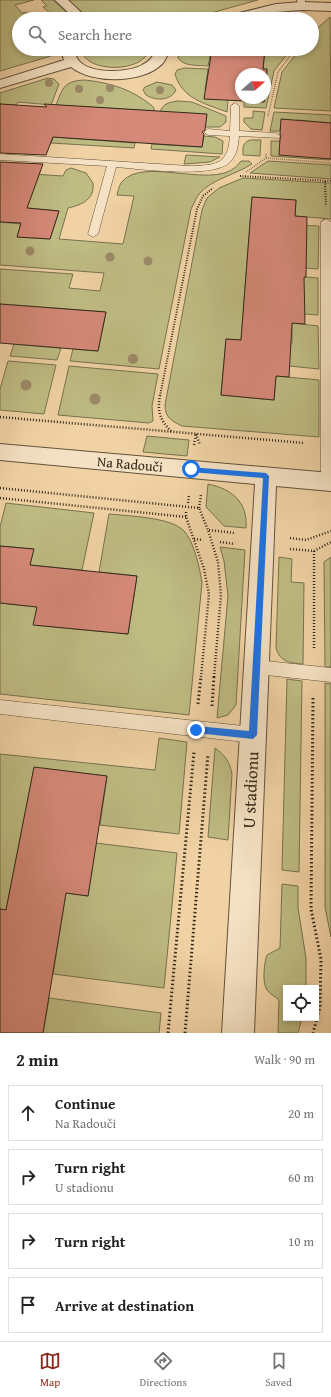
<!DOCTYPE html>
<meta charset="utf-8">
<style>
:root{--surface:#fff;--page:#f6f6f6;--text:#222;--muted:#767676;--line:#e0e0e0;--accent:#8f2418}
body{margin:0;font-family:"Gentium Book Plus",serif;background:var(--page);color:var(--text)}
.controls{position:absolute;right:12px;bottom:12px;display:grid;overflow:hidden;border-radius:0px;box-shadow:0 2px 6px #0003}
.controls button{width:36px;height:36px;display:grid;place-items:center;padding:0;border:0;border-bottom:1px solid var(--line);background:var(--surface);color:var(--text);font:20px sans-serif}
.compass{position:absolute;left:235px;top:68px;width:36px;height:36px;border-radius:50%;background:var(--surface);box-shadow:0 2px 6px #0003;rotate:70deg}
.stop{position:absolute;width:12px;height:12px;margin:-9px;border:3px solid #1a73e8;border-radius:50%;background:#fff}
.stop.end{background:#1a73e8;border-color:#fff;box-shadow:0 1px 4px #0008}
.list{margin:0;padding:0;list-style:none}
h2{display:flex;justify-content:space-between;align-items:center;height:52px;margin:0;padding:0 16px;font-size:17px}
h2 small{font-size:13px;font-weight:400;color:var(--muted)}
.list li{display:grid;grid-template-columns:26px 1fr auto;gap:12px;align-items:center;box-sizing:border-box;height:56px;margin:0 8px 8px;padding:0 8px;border:1px solid var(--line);border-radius:0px}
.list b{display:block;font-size:15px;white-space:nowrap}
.list p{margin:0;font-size:13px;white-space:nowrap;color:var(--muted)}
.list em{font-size:13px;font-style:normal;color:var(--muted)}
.icon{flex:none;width:22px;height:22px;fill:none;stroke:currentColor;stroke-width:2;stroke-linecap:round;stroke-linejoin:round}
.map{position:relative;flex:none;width:331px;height:1033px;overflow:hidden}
.search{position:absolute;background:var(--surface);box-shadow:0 2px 6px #0003;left:12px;right:12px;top:12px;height:44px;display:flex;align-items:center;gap:10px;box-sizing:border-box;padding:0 14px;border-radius:22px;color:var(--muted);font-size:15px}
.sheet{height:308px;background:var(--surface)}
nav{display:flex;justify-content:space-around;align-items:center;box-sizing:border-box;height:56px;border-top:1px solid var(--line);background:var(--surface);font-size:11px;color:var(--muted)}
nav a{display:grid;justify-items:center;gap:2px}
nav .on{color:var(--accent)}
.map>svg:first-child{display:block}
.green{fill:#bebb83;stroke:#78724e}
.building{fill:#d58978;stroke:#332819}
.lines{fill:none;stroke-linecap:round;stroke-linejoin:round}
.service-casing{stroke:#62523c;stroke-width:1}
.minor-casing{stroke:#62523c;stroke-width:2}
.path-far3{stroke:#332819;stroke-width:1.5;stroke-dasharray:0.5 1.5;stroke-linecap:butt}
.path-far2{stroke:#332819;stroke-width:2;stroke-dasharray:1 1.5;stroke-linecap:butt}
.path-far1{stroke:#332819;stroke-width:2.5;stroke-dasharray:1 2;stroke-linecap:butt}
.path{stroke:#332819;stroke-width:3;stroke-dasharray:1.5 2.5;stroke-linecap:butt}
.service{fill:#f5e2c4;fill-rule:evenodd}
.minor{fill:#f5e2c4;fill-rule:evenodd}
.tree{fill:#9b8967}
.route{fill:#1a73e8}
.labels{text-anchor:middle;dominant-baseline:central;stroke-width:3.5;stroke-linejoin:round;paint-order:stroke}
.street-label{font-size:14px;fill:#332819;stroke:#f5e2c4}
.near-street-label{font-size:17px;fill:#332819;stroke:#f5e2c4}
</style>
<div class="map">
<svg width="331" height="1033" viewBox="0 0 331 1033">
<rect width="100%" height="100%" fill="#f0d2a5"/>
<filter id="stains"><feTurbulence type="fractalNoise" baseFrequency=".005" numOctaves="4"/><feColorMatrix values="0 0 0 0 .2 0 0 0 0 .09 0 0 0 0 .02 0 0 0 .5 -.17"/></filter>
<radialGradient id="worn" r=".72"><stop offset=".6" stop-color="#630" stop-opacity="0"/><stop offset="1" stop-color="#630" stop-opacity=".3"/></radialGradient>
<g class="green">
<polygon points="0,0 34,0 15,5 22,13 26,12 34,19 19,19 19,49 54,49 51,56 0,71"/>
<polygon points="41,0 53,0 74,19 61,19 57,15 53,16 43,7 47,6"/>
<polygon points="68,0 258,0 189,19 90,19"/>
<polygon points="330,17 331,111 274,108 282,72 300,49 312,49 312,33"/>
<path d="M82 49H149C145 74 82 73 82 49Z"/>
<path d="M181 49H217V51H211L208 66C199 65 184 67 178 58Z"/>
<polygon points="265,49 291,49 274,71 266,108 244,107 244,101 260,102 260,98 265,98 265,77 267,77 267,70 263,69"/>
<path d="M184 68 208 69 205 90H211L228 100 227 112C206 104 182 99 175 74L177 70Z"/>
<polygon points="48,78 54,79 59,84 51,105 18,102 16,105 0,104 0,93"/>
<path d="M85 80C111 83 131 89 151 105L154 108V111L56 105C63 87 64 81 85 80Z"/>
<path d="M157 82 172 85 176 90C171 101 155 101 146 95L143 90 145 87Z"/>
<path d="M178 101 192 102 226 116V122L220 127H205L206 117 160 112C163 103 170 102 178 101Z"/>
<polygon points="253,111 265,112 262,130 251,129 244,122 244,118 253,118"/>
<polygon points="274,112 331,115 331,123 298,120 281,123 280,131 270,131"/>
<polygon points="204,136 215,137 223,141 222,154 151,149 152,144 202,147"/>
<polygon points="53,137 135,143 134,148 51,143"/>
<path d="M250 140H261L260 156 243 155C243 148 242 143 250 140Z"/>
<polygon points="271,141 280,141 330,156 330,160 271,156"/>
<polygon points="186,155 220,157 210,162 184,164"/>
<path d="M241 161H249L252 164C235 175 212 179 199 194 196 198 194 204 191 209L159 369 70 361 73 349 98 351 106 312 0 304V269L73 274 69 288 100 291 104 273 0 265V222L21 224 17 237 50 239 59 211 27 208 36 182 0 172 63 176 66 170 71 168 86 173 93 183C95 199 82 205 68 208L59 239 123 244 134 196 117 195C118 191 119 186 121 183 143 153 220 195 241 161Z"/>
<polygon points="268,161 331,165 331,179 250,173"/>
<path d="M243 178 331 183V219L295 216 296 201 252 197 241 340 226 339 221 395 274 400 276 376 319 380V437L182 426C172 421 165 418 165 405L202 210 207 198 219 188Z"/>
<polygon points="295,225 319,226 318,269 294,267"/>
<polygon points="294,276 318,278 318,315 293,313"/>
<polygon points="292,323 318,326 319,369 289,366 277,343 292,344"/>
<polygon points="14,344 61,348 57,360 10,356"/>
<polygon points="8,361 56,365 44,414 0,410 0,389"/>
<polygon points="69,366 158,374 152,406 153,421 149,423 58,415"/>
<polygon points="147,436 189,440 187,456 143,452"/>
<path d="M208 484C232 489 248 502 246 528L224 526 206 507Z"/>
<polygon points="6,503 94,513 82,570 30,565 33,549 0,546 0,527"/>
<path d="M109 514C128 516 171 517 184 531 194 541 200 569 202 583L189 715 0 694V603L37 607 34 625 128 634 137 576 99 572Z"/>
<polygon points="220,547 245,550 236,705 228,715 217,718 228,596 224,561"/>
<path d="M279 557 292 559 291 582 304 583 303 664C290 663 280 662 276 648Z"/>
<polygon points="331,557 331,667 325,667 324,562"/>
<polygon points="287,679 302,681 299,872 282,870"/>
<polygon points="325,683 331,684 331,937 325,907"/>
<polygon points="159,738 187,742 179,834 100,825 107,776 34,768 6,910 0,909 0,754 155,770"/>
<path d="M215 748C225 755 230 762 232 774L228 840 208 837Z"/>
<polygon points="96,843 177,853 164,988 53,974 66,893 88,896"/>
<path d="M282 884 298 886V908L306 958V988H286V1018H302L298 1033H278L279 1000C276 997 270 994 267 990 262 983 264 963 267 955L280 948Z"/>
<polygon points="49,998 161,1013 159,1033 43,1033"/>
</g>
<g class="building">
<polygon points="212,49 265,49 263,69 267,69 265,97 265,74 241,74 241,98 265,98 264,102 204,99"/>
<polygon points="0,104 47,107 44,104 207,114 205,130 202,132 204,134 202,147 53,137 46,155 0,153"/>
<polygon points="281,119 331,123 331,159 279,155 280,139 281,136 280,134"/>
<polygon points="0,162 43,164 27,208 59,211 50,239 17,237 21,223 0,222"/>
<polygon points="252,197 296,200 295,216 307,217 306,277 304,277 305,324 292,323 289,377 276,376 274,400 221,395 226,339 241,340"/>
<polygon points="0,304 106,312 98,351 0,343"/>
<polygon points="0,546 34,549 30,565 137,576 128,634 33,625 37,607 0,603"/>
<polygon points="34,767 107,776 88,896 66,893 43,1033 0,1033 0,909 6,910"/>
</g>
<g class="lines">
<g class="service-casing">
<g id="service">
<polygon points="297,0 305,0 305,8 299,8"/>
<path d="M235 103 239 106V131L276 133 280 136 279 138 239 136C238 146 237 155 230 162 214 179 140 169 116 167L98 234 93 237 88 234 107 166 0 160V154L189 166C215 165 228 166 230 136L208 135 204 132 208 129 230 131 231 106Z"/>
<polygon points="326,219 331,222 331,485 327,486 323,485 321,481 321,222"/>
<polygon points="257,660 331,668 331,682 257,674 252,672 250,667 252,662"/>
<polygon points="0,700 253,727 258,730 261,735 258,740 253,743 0,714"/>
</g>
</g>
<g class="minor-casing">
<g id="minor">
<polygon points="55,0 68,0 88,19 75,19"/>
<polygon points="302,2 331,3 331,11 302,10 276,12 246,19 225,19 227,16 276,4"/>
<path d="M61 49H75C75 52 76 56 77 58 86 75 128 73 142 65 150 61 153 57 156 49H170C168 53 166 59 163 63 144 84 92 84 71 67L0 88V80L64 60Z"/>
<polygon points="0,444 331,473 331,491 276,486 254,1033 222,1033 255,484 0,460"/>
</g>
</g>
<g class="path-far3">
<polyline points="268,116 278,72 295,49"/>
<polyline points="266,158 331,163"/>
<polyline points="246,172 266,158 266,153"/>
</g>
<g class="path-far2">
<polyline points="240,176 331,181"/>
<polyline points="325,181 326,206"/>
<polyline points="160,396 197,209 203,196 213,188"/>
</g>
<g class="path-far1">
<path d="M160 395C157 411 160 421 172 432"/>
<polyline points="0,417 304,443"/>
<polyline points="196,434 200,445"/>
<polyline points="194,445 196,434"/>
<polyline points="0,488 199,508 208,530"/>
<polyline points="0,498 186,517"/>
<polyline points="188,503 189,495"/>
<polyline points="199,508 201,495"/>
<polyline points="186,512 186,517 204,569 209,594 201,677"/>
<polyline points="290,538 306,540 331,531"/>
<polyline points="194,539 203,540"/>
<polyline points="220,542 235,544"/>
<polyline points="290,549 314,551 331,542"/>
<polyline points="314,551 314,649"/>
<polyline points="214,677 221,595 218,562 208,530 235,533"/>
</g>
<g class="path">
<polyline points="313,698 311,909 321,959 320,1007 313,1033"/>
<polyline points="198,704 201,676"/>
<polyline points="212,706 214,676"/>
<polyline points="168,1033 194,752"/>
<polyline points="185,1033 208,754"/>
</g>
<use href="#service" class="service"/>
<use href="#minor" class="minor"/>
</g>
<g class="tree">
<circle cx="49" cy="83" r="4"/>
<circle cx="110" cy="88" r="4"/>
<circle cx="79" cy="89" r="4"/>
<circle cx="160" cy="90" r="4"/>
<circle cx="100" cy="100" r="4"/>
<circle cx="30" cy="251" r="4.5"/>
<circle cx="110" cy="257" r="4.5"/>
<circle cx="148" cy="261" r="4.5"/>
<circle cx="133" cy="359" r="5"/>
<circle cx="26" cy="385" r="5.5"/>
<circle cx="95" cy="399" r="5.5"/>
</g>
<polygon class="route" points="189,467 266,473 269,476 257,735 253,739 196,733 192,730 196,726 249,731 263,478 191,472 189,471"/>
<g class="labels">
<g class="street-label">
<text transform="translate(130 464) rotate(5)">Na Radouči</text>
</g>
<g class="near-street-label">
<text transform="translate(250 790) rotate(-87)">U stadionu</text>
</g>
</g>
<rect width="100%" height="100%" filter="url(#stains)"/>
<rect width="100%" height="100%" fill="url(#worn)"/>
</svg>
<div class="controls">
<button><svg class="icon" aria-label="locate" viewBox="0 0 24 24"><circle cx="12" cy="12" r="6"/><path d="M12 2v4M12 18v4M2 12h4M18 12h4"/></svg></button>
</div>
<svg class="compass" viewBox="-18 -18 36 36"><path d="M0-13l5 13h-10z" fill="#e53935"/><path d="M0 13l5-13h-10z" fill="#767676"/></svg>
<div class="stop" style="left:191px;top:469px"></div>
<div class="stop end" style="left:196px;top:730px"></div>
<div class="search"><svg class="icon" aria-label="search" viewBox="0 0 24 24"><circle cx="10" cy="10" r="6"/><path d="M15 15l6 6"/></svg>Search here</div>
</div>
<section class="sheet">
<h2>2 min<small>Walk · 90 m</small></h2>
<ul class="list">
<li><svg class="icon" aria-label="ahead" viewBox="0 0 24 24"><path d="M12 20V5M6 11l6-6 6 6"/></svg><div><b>Continue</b><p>Na Radouči</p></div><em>20 m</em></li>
<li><svg class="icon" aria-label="right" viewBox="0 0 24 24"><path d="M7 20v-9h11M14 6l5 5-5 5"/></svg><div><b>Turn right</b><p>U stadionu</p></div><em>60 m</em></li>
<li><svg class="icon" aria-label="right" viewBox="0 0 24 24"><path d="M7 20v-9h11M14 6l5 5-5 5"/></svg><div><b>Turn right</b></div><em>10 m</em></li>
<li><svg class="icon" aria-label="arrive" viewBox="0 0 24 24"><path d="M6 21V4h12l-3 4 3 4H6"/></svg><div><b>Arrive at destination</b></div></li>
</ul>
</section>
<nav>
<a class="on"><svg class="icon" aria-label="map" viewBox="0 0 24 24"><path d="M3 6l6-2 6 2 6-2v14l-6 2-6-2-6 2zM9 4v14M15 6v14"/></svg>Map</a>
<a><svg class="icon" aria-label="directions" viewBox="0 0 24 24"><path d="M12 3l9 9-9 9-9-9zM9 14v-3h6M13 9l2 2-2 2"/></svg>Directions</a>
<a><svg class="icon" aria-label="saved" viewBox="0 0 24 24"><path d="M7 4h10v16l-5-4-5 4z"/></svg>Saved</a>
</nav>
